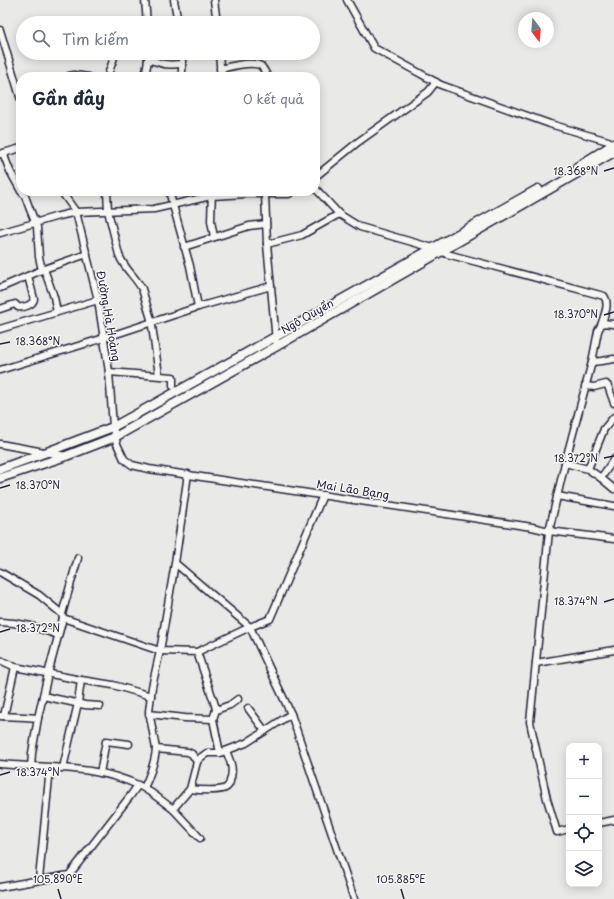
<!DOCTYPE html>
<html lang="vi">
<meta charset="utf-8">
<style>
:root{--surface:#fff;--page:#f6f6f7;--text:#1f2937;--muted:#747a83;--line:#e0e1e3}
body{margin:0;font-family:"Playpen Sans",sans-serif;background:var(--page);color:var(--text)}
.controls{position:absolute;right:12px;bottom:12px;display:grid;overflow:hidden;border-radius:8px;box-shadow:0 2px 10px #0003}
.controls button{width:36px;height:36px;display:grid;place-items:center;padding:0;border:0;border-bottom:1px solid var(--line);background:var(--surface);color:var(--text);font:20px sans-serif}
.compass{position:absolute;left:518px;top:12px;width:36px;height:36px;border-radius:50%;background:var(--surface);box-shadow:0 2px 10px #0003;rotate:164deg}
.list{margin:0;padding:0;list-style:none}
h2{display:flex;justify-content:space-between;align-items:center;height:52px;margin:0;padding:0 16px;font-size:17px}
h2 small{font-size:13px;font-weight:400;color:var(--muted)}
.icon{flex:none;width:22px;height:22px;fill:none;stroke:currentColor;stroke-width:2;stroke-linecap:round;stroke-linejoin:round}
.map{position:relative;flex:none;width:614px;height:899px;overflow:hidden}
.search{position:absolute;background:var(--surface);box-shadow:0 2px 10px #0003;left:16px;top:16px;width:304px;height:44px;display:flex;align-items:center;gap:10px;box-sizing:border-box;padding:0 14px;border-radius:22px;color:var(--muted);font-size:15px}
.panel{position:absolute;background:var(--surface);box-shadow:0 2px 10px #0003;left:16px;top:72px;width:304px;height:124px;border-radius:16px}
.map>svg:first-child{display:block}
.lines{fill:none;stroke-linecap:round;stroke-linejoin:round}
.minor-casing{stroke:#22223b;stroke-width:9}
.major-casing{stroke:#22223b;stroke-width:11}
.minor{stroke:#f6f6f2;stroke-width:6}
.major{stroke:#f6f6f2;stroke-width:8}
.ticks{fill:none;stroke:#22223b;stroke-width:1.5}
.labels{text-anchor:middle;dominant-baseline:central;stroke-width:3;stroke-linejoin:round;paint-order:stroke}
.street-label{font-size:11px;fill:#22223b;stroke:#f6f6f2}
.ticks-label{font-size:10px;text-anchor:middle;fill:#22223b;stroke:#f6f6f2;stroke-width:3;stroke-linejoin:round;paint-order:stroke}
</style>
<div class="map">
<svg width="614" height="899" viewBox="0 0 614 899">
<rect width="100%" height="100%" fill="#e9e9e7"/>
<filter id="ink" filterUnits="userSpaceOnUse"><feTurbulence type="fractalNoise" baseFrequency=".025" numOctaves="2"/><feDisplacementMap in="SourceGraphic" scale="8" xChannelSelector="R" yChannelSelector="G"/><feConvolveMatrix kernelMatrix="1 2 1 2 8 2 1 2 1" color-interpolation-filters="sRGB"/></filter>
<g filter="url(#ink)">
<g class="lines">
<g class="minor-casing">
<g id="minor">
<polyline points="145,0 147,23"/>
<polyline points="174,0 178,23"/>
<polyline points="214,0 217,23"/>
<polyline points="347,0 374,48 414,70 441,85 550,124 608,141 614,144"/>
<polyline points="0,30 21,100"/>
<polyline points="219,53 221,77"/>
<path d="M148 60C154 60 158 63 164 64 170 65 176 64 182 64"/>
<path d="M220 69C229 67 253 60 261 66 264 69 266 74 268 77"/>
<polyline points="69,76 74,75 89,77"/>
<path d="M108 77C109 68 114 61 115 53"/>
<polyline points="145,77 148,60 148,53"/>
<polyline points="182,77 182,53"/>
<polyline points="3,153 10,171 21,191"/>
<polyline points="0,154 21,148"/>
<polyline points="315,177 358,142 428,92 436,82"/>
<polyline points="21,191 25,196 29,207 37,227 39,257 42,270"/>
<polyline points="61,191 76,212 98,300 109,372 113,427 117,444 124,459 132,465 149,469 532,527 549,531 614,539"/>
<path d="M107 191 108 211 119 255C125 270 135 276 142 289L151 319 159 375"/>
<polyline points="212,191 211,221 214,237"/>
<polyline points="265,194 267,244 276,341"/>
<path d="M339 214 360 227 433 248 447 254 604 296C610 304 604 315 602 323"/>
<polyline points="0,233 55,217 76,212 154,209 211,196 247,194 289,194 294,191"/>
<polyline points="267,244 302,235 339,214 315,188"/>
<polyline points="184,247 243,228 249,226 266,224"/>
<polyline points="44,269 54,297 57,312"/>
<polyline points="0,288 44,269 87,254"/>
<polyline points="198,307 271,286"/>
<path d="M0 309 15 304 18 307C23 308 33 305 34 299L28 276"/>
<polyline points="0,329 98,300"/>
<polyline points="592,362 601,361 614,359"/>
<polyline points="0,370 104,338 198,307 190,266 169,191"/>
<polyline points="109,372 173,377 173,386"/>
<polyline points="585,386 594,387 606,384 608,386 614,403"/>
<polyline points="0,444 66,456"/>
<polyline points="565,463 588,469 601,478 614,459"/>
<polyline points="588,469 604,429 614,417"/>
<polyline points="601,478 614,489"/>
<polyline points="557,496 614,506"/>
<polyline points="175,563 250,627 291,714 354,899"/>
<path d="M0 572 39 595 62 614 63 618 160 651 152 687 149 711 156 749C155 763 150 775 144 788"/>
<polyline points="62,614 78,558"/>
<polyline points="0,622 14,623 31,626 58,635"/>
<polyline points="197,652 250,627 270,619 323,495"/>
<polyline points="0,660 15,667 81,680 78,703 63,768"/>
<polyline points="536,663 614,650"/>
<polyline points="48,674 63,618"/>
<polyline points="81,680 113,685 151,696"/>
<polyline points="43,696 85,705 100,706"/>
<polyline points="248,708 265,731"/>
<polyline points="216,710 230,705 238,699"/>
<polyline points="149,714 185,718 213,719"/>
<polyline points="0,716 25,717 38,718"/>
<polyline points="4,716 15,667"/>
<polyline points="156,749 188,752 192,754 197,762"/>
<polyline points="220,753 246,743 265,731 291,714"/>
<path d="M0 764C47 768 99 765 142 787 153 793 163 802 173 809L190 789 197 762 200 758 207 753H220L213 719 216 710 215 705 197 652 160 651 175 563 188 474"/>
<polyline points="31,767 32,753 38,718 48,674"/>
<polyline points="100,773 106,741 129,744"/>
<path d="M190 789C197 790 222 792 227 787 229 785 230 784 230 781 234 770 231 762 226 751"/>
<polyline points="173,809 200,838"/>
<polyline points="599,823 614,820"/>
<polyline points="569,829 557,832 547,799 530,722 549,531 565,463 592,362 598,331 602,323 614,324"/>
<polyline points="39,879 50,768"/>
<polyline points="0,887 69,875 131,795 138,785"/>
</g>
</g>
<g class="major-casing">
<g id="major">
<polyline points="577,167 614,144"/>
<polyline points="0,469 47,452 113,427 275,337 538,189"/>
<polyline points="0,478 66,456 115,437 277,346 614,152"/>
</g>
</g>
<use href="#minor" class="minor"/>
<use href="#major" class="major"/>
</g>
</g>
<path class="ticks" d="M604 171 614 168M604 315 614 312M0 344 10 342M604 458 614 456M0 488 10 485M604 602 614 599M0 632 10 629M0 775 10 772M58 889 61 899M401 889 404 899"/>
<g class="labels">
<g class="street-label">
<text transform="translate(109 316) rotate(80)">Đường Hà Hoàng</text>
<text transform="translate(307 316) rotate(-30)">Ngô Quyền</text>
<text transform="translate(353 489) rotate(9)">Mai Lão Bạng</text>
</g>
</g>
<g class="ticks-label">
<text x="576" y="175">18.368°N</text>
<text x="576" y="318">18.370°N</text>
<text x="38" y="345">18.368°N</text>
<text x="576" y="462">18.372°N</text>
<text x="38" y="489">18.370°N</text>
<text x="576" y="605">18.374°N</text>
<text x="38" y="632">18.372°N</text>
<text x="38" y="776">18.374°N</text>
<text x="58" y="883">105.890°E</text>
<text x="401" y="883">105.885°E</text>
</g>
</svg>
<div class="controls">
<button>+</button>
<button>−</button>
<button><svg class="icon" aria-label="locate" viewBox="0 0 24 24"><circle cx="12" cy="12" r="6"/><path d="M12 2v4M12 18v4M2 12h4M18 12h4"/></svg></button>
<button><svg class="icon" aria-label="layers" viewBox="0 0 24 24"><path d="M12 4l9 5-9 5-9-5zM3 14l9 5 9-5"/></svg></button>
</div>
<svg class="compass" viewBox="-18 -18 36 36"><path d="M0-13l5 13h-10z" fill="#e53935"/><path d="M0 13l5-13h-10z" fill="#747a83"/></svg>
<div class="search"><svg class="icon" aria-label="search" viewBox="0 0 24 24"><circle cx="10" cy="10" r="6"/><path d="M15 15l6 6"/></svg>Tìm kiếm</div>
<section class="panel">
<h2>Gần đây<small>0 kết quả</small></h2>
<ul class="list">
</ul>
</section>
</div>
